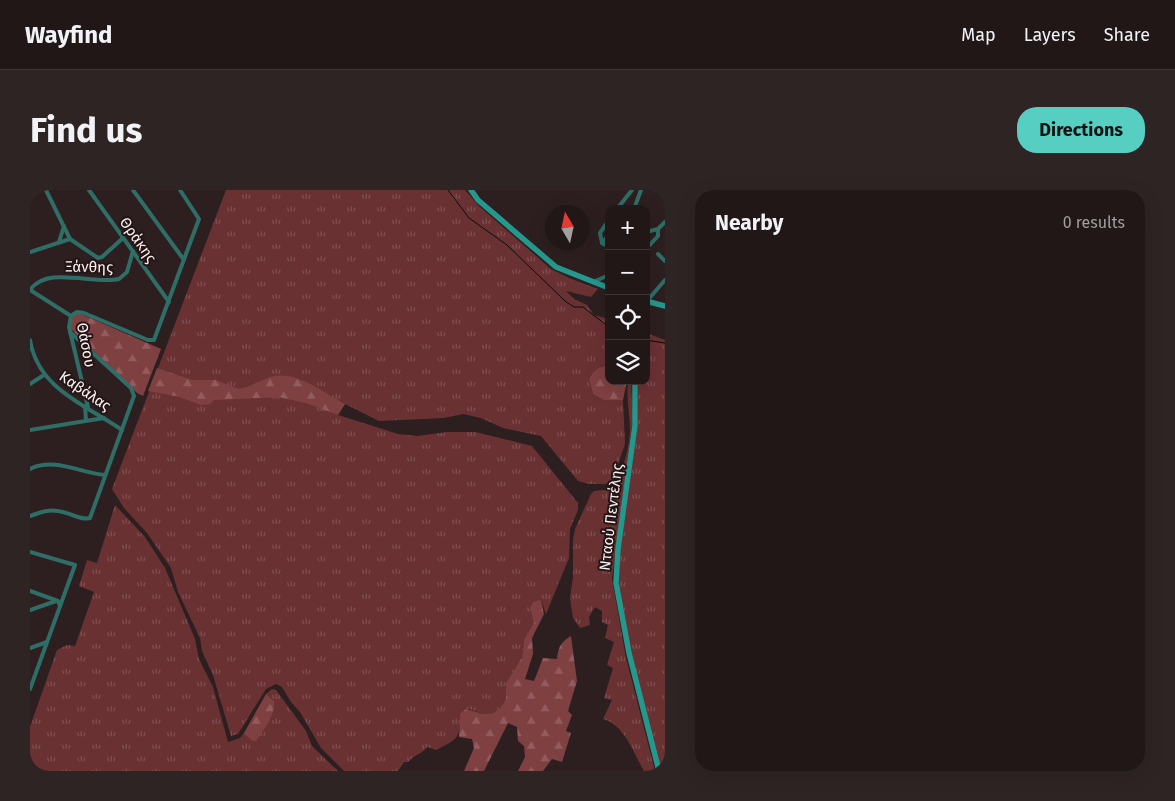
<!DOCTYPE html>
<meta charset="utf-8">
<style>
:root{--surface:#221717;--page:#2e2424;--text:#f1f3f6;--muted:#a29fa1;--line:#3f3636;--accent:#57cec2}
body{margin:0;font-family:"Fira Sans",sans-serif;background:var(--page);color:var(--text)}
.controls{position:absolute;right:15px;top:15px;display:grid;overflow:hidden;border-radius:10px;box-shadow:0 5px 20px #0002}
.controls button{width:45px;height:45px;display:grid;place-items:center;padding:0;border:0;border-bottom:1px solid var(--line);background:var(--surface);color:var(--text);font:25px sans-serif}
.compass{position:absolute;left:515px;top:15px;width:45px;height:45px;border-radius:50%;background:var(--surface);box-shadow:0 5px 20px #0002;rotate:351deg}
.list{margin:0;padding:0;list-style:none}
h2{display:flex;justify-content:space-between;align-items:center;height:65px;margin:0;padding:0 20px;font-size:21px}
h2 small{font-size:16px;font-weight:400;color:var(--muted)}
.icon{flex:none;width:28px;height:28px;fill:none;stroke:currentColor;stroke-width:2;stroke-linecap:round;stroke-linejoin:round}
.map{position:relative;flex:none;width:635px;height:581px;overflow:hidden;border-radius:20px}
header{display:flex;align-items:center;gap:30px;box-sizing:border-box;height:70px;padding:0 25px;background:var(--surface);border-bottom:1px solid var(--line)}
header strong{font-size:24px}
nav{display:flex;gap:28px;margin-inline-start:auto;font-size:18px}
.intro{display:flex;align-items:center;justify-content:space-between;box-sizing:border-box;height:120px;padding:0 30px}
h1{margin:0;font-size:35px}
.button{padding:12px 22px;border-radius:20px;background:var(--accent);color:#111;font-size:18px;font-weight:700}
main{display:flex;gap:30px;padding:0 30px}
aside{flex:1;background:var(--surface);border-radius:20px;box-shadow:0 5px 20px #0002}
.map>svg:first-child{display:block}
.grass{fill:url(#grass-tufts)}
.forest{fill:url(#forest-firs)}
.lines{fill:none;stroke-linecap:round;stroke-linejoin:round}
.stream{stroke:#00100d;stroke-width:1}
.street{stroke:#2f6e67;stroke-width:4}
.secondary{stroke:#25988e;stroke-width:5.5}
.labels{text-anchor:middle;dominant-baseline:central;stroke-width:4;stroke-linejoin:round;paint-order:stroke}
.street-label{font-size:15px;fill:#fbf0f0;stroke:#231515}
</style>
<header>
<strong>Wayfind</strong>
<nav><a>Map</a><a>Layers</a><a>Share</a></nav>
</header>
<div class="intro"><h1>Find us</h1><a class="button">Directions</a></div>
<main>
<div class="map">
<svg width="635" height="581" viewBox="0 0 635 581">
<defs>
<pattern id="grass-tufts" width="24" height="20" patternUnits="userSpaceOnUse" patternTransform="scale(1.25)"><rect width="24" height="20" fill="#6a3133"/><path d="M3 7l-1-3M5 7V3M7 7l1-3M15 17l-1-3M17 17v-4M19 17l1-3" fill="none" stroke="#804f51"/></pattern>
<pattern id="forest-firs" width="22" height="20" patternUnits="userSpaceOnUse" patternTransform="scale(1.25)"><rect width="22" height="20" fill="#7f4042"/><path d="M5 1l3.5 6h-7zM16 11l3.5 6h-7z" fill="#925c5e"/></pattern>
</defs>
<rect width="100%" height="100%" fill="#2d1f1f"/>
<g class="grass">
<path d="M196 0H435L449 16 521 79 539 88 568 99 561 107 536 101 544 109 557 115 564 125 579 129V175L572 176 559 190 563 204 573 210H593L595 254 581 294H559L548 291 511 246 473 238 451 228 433 224 414 228 349 231 315 214 308 225 368 244 387 246 417 242H445L502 256 548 313V320L540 339 539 368 516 424 511 410 500 420 504 432 494 450 492 467 476 493V509L470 518 463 523 454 524 439 519 430 524C430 549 428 549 406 560L397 557C392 564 384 565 378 572H374L368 581H314L291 558 270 522 261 512 252 497 246 494 236 499 208 544 201 546 183 485 172 461 170 448 148 402 141 378 117 343 94 318 82 299Z"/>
<polygon points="616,143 635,150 635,581 631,581 600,459 589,400 589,369 608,232 608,191 616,191"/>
<path d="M601 191 603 227 582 389 596 468 625 581H614C604 564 595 535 573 529L582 510 574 508 583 478 577 475 584 452 575 448 578 435 572 432V421L565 417 559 427 560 435 550 438 543 428 540 408 543 387V350L545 339 561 304 564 301 585 299C592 280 599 261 600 241 600 224 596 209 598 193Z"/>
<polygon points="85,315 115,347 135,378 165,449 169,469 183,497 198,552 210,548 214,543 221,550 244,511 236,504 242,499 246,500 276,541 282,556 308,581 0,581 0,537 27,460 37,455 45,456 64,402 49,396 57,370 67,373"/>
</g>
<g class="forest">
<polygon points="49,123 131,159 113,206 107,203 40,138 42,125"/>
<path d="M579 175V191H597L593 210H573L563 204 559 190C563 181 569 176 579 175Z"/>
<path d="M127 178 162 190H186L208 199C221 197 233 188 245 186 269 182 295 204 315 214L308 225 276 213 248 207 184 210 180 214 171 215 150 207 118 201Z"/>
<path d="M511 410 514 424 502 448 503 464 495 489 504 491 513 468 527 469C528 457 531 452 541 446L547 491 538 521 542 525 536 541 541 543 532 572 522 569 513 581H488L495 567 494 556 488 551 487 537 478 533 454 581H434L444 558 442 549 429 547 430 524 436 519 454 524 463 523 470 518 476 509V493L492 467 494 450 504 432 500 420 503 412Z"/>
<path d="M236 504 244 511C245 527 234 539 226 551L221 550 214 543Z"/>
</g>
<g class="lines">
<g class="stream">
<polyline points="418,0 439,28 477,55 535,111 544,117 553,117 579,137"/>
<polyline points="616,150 635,153"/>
</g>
<g class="street">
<polyline points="16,0 40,49 68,68 72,67 93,48"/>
<polyline points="59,0 139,112"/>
<polyline points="103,0 154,70"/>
<polyline points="633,0 635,2"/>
<polyline points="587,19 602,0"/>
<polyline points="604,19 611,0"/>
<polyline points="616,42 628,39"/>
<polyline points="579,45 572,53 579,57"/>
<polyline points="29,52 34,36"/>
<polyline points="572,53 570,43 579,30"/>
<polyline points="616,59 628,46 628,39 635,32"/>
<polyline points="0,62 40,49"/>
<polyline points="628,64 635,71"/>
<polyline points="563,92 579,85"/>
<path d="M0 100C17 75 63 95 89 89L97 82 103 61"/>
<polyline points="0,100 41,126"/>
<polyline points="617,111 635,90"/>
<polyline points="41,126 47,122 54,123 118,150 124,150 169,29 150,0"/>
<polyline points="41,126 39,137 58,217"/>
<path d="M0 150C8 199 56 215 92 240"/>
<polyline points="0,194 14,185"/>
<polyline points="55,216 56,231"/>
<polyline points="0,240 74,228"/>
<path d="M0 279C25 267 50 283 75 285"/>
<path d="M0 326C9 323 18 319 28 321 39 322 51 331 60 328L104 206 101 198 40 142"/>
<polyline points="0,362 45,375 0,499"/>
<polyline points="0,401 28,411 30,416"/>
<polyline points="0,420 26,411"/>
<polyline points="0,458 17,452"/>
</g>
<g class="secondary">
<polyline points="441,0 448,10 526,77 579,98"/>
<polyline points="616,111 635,116"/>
<polyline points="605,191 605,235 588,359 586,393 599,463 629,581"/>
</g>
</g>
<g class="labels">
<g class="street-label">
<text transform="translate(108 50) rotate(55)">Θράκης</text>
<text transform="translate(59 77) rotate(1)">Ξάνθης</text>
<text transform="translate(56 155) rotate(79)">Θάσου</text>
<text transform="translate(55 201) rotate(34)">Καβάλας</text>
<text transform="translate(581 327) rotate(-83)">Νταού Πεντέλης</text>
</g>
</g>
</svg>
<div class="controls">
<button>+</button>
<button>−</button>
<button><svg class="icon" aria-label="locate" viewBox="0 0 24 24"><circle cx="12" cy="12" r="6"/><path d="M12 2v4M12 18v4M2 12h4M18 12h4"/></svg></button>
<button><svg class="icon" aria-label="layers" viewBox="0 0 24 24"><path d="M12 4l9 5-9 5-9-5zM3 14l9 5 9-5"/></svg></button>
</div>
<svg class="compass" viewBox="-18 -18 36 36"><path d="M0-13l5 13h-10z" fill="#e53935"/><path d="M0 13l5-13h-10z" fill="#a29fa1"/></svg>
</div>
<aside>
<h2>Nearby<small>0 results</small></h2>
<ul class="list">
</ul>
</aside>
</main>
